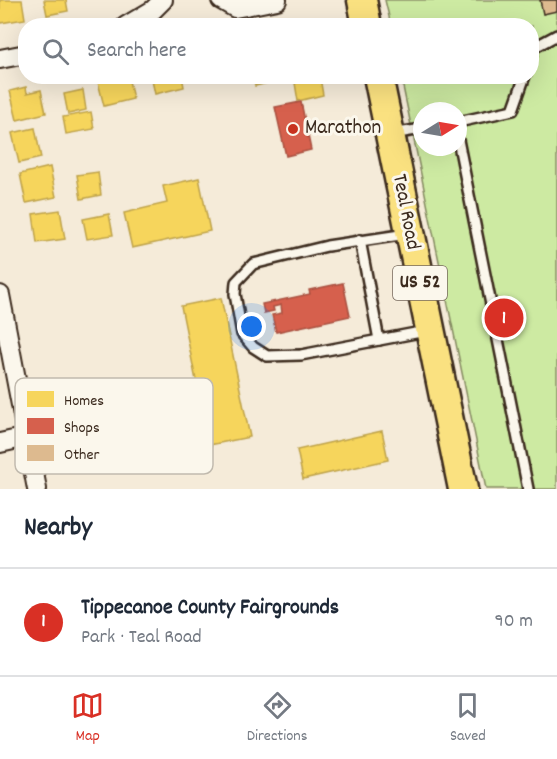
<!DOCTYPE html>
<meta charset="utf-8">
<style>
:root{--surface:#fff;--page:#f6f6f7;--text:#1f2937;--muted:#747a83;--line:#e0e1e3;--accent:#d93025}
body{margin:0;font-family:Dekko,sans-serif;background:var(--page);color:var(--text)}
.compass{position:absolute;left:413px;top:102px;width:54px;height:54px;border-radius:50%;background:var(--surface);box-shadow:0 6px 24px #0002;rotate:79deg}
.you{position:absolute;left:252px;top:327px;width:21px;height:21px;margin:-15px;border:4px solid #fff;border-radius:50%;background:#1a73e8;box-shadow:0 0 0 9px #1a73e833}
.badge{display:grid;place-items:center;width:39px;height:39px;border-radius:50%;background:var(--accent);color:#fff;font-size:20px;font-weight:700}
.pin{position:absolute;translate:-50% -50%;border:3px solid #fff;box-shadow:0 2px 6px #0006}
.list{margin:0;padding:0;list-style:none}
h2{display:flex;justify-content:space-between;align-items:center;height:78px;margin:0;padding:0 24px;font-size:26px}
h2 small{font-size:20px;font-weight:400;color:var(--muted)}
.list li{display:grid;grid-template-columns:39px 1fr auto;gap:18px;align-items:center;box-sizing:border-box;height:108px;padding:0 24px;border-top:2px solid var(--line)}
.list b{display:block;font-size:22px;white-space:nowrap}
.list p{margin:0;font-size:20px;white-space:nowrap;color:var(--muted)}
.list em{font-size:20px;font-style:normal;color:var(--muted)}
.icon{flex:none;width:33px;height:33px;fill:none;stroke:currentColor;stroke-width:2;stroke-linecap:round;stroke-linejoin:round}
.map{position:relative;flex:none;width:557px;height:489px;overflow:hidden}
.search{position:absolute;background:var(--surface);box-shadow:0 6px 24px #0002;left:18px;right:18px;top:18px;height:66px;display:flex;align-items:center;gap:15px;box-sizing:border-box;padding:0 21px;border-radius:24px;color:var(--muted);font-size:22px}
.sheet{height:186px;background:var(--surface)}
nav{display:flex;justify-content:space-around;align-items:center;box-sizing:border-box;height:84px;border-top:2px solid var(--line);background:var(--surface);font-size:16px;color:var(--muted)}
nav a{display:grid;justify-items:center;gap:3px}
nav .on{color:var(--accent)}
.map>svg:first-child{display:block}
.green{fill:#cdeaa2;stroke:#848a60;stroke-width:1.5;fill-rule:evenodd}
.homes{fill:#f6d55c;stroke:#bea249;stroke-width:1.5}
.shops{fill:#d6604d;stroke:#a8503f;stroke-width:1.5}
.building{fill:#ddba8f;stroke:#3b2a1e;stroke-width:1.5}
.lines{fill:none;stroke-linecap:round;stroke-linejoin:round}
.service-casing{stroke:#3b2a1e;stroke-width:14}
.minor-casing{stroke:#3b2a1e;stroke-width:22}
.primary-casing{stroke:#3b2a1e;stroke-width:33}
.service{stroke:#fbf7ec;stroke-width:9}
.minor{stroke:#fbf7ec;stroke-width:18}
.primary{stroke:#fae180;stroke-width:28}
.poi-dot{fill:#c8321e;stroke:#fbf7ec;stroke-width:2}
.labels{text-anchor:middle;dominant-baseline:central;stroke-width:6;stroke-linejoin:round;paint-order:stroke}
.shield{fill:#fbf7ec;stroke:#75685c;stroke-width:1.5}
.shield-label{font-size:20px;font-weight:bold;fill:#3b2a1e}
.poi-label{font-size:21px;fill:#3b2a1e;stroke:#fbf7ec;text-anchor:start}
.street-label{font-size:21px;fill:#3b2a1e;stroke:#fbf7ec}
.key{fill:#fbf7ec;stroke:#c1baae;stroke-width:1.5}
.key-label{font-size:16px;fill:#3b2a1e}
</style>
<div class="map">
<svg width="557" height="489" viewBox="0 0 557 489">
<rect width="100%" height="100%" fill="#f5ebd9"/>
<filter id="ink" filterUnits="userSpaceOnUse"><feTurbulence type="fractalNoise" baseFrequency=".0167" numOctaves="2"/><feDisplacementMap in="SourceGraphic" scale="12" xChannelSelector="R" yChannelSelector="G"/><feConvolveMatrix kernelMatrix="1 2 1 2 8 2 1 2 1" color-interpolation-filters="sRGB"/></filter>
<g filter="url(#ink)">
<path class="green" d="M385 0H557V489H486L401 77 532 76V26L391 25ZM422 111H458V147H422Z"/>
<g class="homes">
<polygon points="0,0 22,0 25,19 0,23"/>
<polygon points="44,0 66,0 68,11 47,15"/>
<polygon points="102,76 128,76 133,99 104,106 97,78"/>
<polygon points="151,76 182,76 184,87 155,94"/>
<polygon points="253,76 276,76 277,81 255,86"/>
<polygon points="320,78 323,95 298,101 295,83"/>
<polygon points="26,87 27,93 41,90 46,113 17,120 10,91"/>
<polygon points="83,90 86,110 68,114 64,94"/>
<polygon points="91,112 94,129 66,134 63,117"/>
<polygon points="35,128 41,158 19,163 12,133"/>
<polygon points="50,167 56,197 26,203 20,174"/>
<polygon points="98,172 101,195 81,199 77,175"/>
<polygon points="199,178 210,231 132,248 124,213 167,203 163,186"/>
<polygon points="60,210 65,239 37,243 33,214"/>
<polygon points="109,214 113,235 87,239 83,219"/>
<polygon points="221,298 250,437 209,445 181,306"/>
<polygon points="382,431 388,460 303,479 297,450"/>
</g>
<g class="shops">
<polygon points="301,102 311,150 286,156 275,107"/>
<polygon points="343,283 350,316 276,332 272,315 282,313 281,305 273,307 274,311 264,313 262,304 310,294 309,290"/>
</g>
<polygon class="building" points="540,0 557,0 557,11 543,14"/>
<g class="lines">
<g class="service-casing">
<g id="service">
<polyline points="532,54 533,48 557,35"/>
<polyline points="458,122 513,110 525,76"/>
<polyline points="392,134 422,129"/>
<polyline points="458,140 528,489"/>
<polyline points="407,234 327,246 253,264 236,282 235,294 242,334 253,347 267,356 301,355 426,331"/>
<polyline points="360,240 379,340"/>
</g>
</g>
<g class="minor-casing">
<g id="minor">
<polyline points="221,0 235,8 277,0"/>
<polyline points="126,26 153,10 163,0"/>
<polyline points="0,59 26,54"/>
<polyline points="0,295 37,489"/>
<polyline points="0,443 27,437"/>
</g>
</g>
<g class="primary-casing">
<g id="primary">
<polyline points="362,0 367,26"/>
<polyline points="378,76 463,489"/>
</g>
</g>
<use href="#service" class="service"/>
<use href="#minor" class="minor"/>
<use href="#primary" class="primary"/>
</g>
</g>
<circle class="poi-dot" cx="293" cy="129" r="6"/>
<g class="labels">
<rect class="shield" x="393" y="266" width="54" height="34" rx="4.5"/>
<g class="shield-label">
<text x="420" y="283">US 52</text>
</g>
<g class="poi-label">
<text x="305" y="129">Marathon</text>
</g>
<g class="street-label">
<text transform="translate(405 212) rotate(79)">Teal Road</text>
</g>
</g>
<rect x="15" y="378" width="198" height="96" rx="9" class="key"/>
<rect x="27" y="391" width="27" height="16" fill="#f6d55c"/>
<rect x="27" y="418" width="27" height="16" fill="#d6604d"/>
<rect x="27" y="445" width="27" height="16" fill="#ddba8f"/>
<g class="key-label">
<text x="64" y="405">Homes</text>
<text x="64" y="432">Shops</text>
<text x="64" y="459">Other</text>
</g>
</svg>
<svg class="compass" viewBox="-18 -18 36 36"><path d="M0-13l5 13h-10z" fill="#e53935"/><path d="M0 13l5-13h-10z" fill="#747a83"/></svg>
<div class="you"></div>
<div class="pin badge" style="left:504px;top:318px">1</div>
<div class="search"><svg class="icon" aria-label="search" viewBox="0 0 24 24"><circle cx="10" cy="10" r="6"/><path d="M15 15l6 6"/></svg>Search here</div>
</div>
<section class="sheet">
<h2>Nearby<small></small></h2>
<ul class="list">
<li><span class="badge">1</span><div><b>Tippecanoe County Fairgrounds</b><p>Park · Teal Road</p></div><em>90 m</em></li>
</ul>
</section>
<nav>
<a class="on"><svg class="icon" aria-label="map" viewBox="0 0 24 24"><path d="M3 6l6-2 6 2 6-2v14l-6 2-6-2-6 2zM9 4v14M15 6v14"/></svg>Map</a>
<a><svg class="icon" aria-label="directions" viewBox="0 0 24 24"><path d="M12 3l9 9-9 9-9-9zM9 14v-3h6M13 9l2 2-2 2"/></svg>Directions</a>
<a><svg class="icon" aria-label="saved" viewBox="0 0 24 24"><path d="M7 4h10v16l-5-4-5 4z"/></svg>Saved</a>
</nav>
